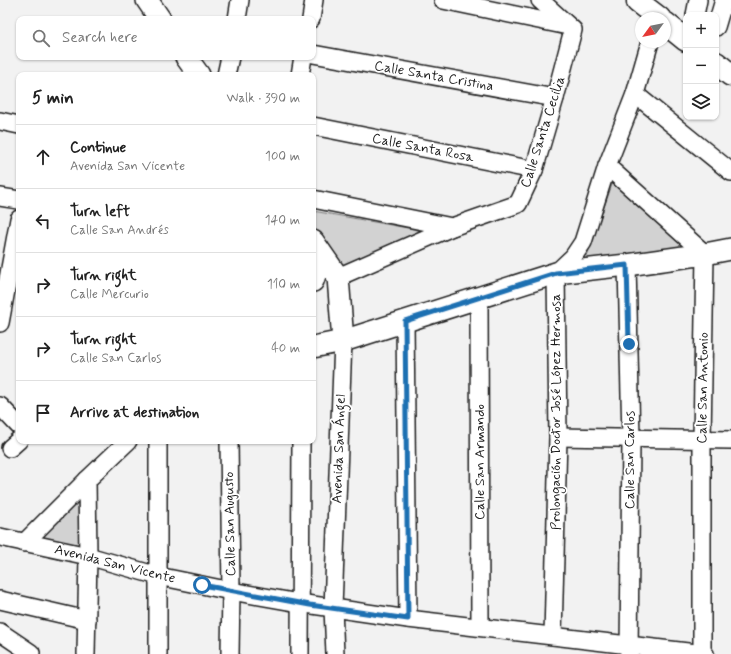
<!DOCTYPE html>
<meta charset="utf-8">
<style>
:root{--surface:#fff;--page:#f2f2f2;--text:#222;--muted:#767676;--line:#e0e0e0}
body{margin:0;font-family:Mynerve,sans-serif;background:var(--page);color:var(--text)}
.controls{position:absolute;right:12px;top:12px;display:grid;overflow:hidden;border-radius:8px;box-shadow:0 1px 3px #0004}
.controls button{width:36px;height:36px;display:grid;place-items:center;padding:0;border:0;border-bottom:1px solid var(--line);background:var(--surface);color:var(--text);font:20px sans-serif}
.compass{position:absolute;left:635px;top:12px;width:36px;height:36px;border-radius:50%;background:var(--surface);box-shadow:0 1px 3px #0004;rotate:237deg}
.stop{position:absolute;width:12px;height:12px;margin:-9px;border:3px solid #1f6fb2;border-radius:50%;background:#fff}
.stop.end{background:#1f6fb2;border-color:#fff;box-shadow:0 1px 4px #0008}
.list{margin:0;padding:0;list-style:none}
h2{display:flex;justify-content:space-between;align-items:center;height:52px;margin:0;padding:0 16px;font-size:17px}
h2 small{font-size:13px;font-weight:400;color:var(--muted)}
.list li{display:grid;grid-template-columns:26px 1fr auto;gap:12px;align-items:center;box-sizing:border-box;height:64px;padding:0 16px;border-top:1px solid var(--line)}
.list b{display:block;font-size:15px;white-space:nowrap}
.list p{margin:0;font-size:13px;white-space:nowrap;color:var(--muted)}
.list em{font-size:13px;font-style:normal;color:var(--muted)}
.icon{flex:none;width:22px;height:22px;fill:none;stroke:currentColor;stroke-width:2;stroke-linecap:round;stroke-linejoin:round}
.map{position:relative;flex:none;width:731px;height:654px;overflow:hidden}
.search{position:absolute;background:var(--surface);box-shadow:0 1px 3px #0004;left:16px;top:16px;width:300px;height:44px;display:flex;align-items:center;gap:10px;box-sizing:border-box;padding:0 14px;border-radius:8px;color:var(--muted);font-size:15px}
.panel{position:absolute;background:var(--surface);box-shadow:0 1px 3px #0004;left:16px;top:72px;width:300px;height:372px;border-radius:8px}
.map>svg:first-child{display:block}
.green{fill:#d2d2d2;stroke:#777}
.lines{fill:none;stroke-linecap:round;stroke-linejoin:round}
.minor-casing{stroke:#1c1c1c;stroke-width:20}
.tertiary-casing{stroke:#1c1c1c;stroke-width:24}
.secondary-casing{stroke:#1c1c1c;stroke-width:25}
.minor{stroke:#fff;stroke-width:17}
.tertiary{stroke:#fff;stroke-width:21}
.secondary{stroke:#fff;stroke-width:22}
.route{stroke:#1f6fb2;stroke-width:5}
.labels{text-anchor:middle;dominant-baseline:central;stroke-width:3.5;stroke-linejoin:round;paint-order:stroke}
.street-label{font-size:14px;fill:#1c1c1c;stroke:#fff}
</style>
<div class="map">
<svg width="731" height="654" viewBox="0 0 731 654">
<rect width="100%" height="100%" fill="#f2f2f2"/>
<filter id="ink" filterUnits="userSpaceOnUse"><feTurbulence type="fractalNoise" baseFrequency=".025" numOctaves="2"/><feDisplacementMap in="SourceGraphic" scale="8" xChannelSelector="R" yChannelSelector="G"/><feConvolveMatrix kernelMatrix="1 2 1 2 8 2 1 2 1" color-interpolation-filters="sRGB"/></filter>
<g filter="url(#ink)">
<g class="green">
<polygon points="615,176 698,252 583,267"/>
<polygon points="313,211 430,232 341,271 313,227"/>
<polygon points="85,490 85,552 33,541"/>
</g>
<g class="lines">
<g class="minor-casing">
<g id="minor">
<polyline points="443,0 568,26"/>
<polyline points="695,15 698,0"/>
<polyline points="237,19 240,0"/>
<polyline points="311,19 314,0"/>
<polyline points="716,27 724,0"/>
<polyline points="313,54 555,98"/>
<polyline points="226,75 230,57"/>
<polyline points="300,75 303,57"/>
<polyline points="635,94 731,172"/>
<polyline points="0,121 19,125"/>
<polyline points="313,126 534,170"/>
<polyline points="607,166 705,254 702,440 702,654"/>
<polyline points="0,197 19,200"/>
<polyline points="313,199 452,227"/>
<polyline points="627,265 631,439 629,654"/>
<polyline points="338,277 452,227 518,204 534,170 555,98 573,30 540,0"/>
<polyline points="479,297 480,627"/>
<polyline points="405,321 408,619"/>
<polyline points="0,323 19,219"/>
<polyline points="0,406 19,426"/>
<polyline points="558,437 731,440"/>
<polyline points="229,441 231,591 230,654"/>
<polyline points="10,448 19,440"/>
<polyline points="0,537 88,556 158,576 231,591 299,603 408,619 705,654"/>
<polyline points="24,543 87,480 128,441"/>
<polyline points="0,600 87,620"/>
<polyline points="0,632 31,653"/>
<polyline points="553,636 558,437 556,273 573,257 583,242 607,166 635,94 650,42"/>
<polyline points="86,654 88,556 87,480"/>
<polyline points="158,654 158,441"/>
<polyline points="300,654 301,441"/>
<polyline points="335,654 333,608 343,341"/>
</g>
</g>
<g class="tertiary-casing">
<g id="tertiary">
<polyline points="147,0 160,19"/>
<polyline points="186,57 199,75"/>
<polyline points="313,241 338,277 343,341"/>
<polyline points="313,281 317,269 319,250"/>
<polyline points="313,347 343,341 556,273 627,265 705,254 731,249"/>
</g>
</g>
<g class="secondary-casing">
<g id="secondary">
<polyline points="638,0 638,2 659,18"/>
<polyline points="665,23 686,40"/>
<polyline points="716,63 731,75"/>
</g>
</g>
<use href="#minor" class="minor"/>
<use href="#tertiary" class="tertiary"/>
<use href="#secondary" class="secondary"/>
</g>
</g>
<g class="lines" filter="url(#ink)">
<polyline class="route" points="202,585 310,605 408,619 405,321 556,273 627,265 629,344"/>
</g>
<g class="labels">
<g class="street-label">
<text transform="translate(434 76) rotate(10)">Calle Santa Cristina</text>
<text transform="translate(543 132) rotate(-72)">Calle Santa Cecilia</text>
<text transform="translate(423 148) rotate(11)">Calle Santa Rosa</text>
<text transform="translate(703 388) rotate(-89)">Calle San Antonio</text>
<text transform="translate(556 412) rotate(-90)">Prolongación Doctor José López Hermosa</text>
<text transform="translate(339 449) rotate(-88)">Avenida San Ángel</text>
<text transform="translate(630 460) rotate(-90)">Calle San Carlos</text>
<text transform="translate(480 462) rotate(-90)">Calle San Armando</text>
<text transform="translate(230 524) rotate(-91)">Calle San Augusto</text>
<text transform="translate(115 564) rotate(14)">Avenida San Vicente</text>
</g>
</g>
</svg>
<div class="controls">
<button>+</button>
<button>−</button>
<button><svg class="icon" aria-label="layers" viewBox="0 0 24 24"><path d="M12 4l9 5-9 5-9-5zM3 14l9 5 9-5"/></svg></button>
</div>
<svg class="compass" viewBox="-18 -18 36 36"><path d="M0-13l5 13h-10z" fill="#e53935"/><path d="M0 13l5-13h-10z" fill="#767676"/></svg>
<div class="stop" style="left:202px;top:585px"></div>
<div class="stop end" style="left:629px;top:344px"></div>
<div class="search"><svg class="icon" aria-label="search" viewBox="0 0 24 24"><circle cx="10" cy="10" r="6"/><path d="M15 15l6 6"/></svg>Search here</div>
<section class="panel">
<h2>5 min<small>Walk · 390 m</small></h2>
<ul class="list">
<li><svg class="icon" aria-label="ahead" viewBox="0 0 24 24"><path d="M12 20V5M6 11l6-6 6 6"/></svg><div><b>Continue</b><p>Avenida San Vicente</p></div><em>100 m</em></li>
<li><svg class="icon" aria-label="left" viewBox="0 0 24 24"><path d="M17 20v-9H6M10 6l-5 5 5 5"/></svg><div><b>Turn left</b><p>Calle San Andrés</p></div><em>140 m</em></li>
<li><svg class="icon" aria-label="right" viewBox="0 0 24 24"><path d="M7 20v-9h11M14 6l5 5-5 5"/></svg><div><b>Turn right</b><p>Calle Mercurio</p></div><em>110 m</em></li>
<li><svg class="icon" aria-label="right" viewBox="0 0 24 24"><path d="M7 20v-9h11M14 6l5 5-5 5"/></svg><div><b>Turn right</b><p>Calle San Carlos</p></div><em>40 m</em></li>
<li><svg class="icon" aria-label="arrive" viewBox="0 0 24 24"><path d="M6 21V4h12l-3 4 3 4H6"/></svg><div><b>Arrive at destination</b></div></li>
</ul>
</section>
</div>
